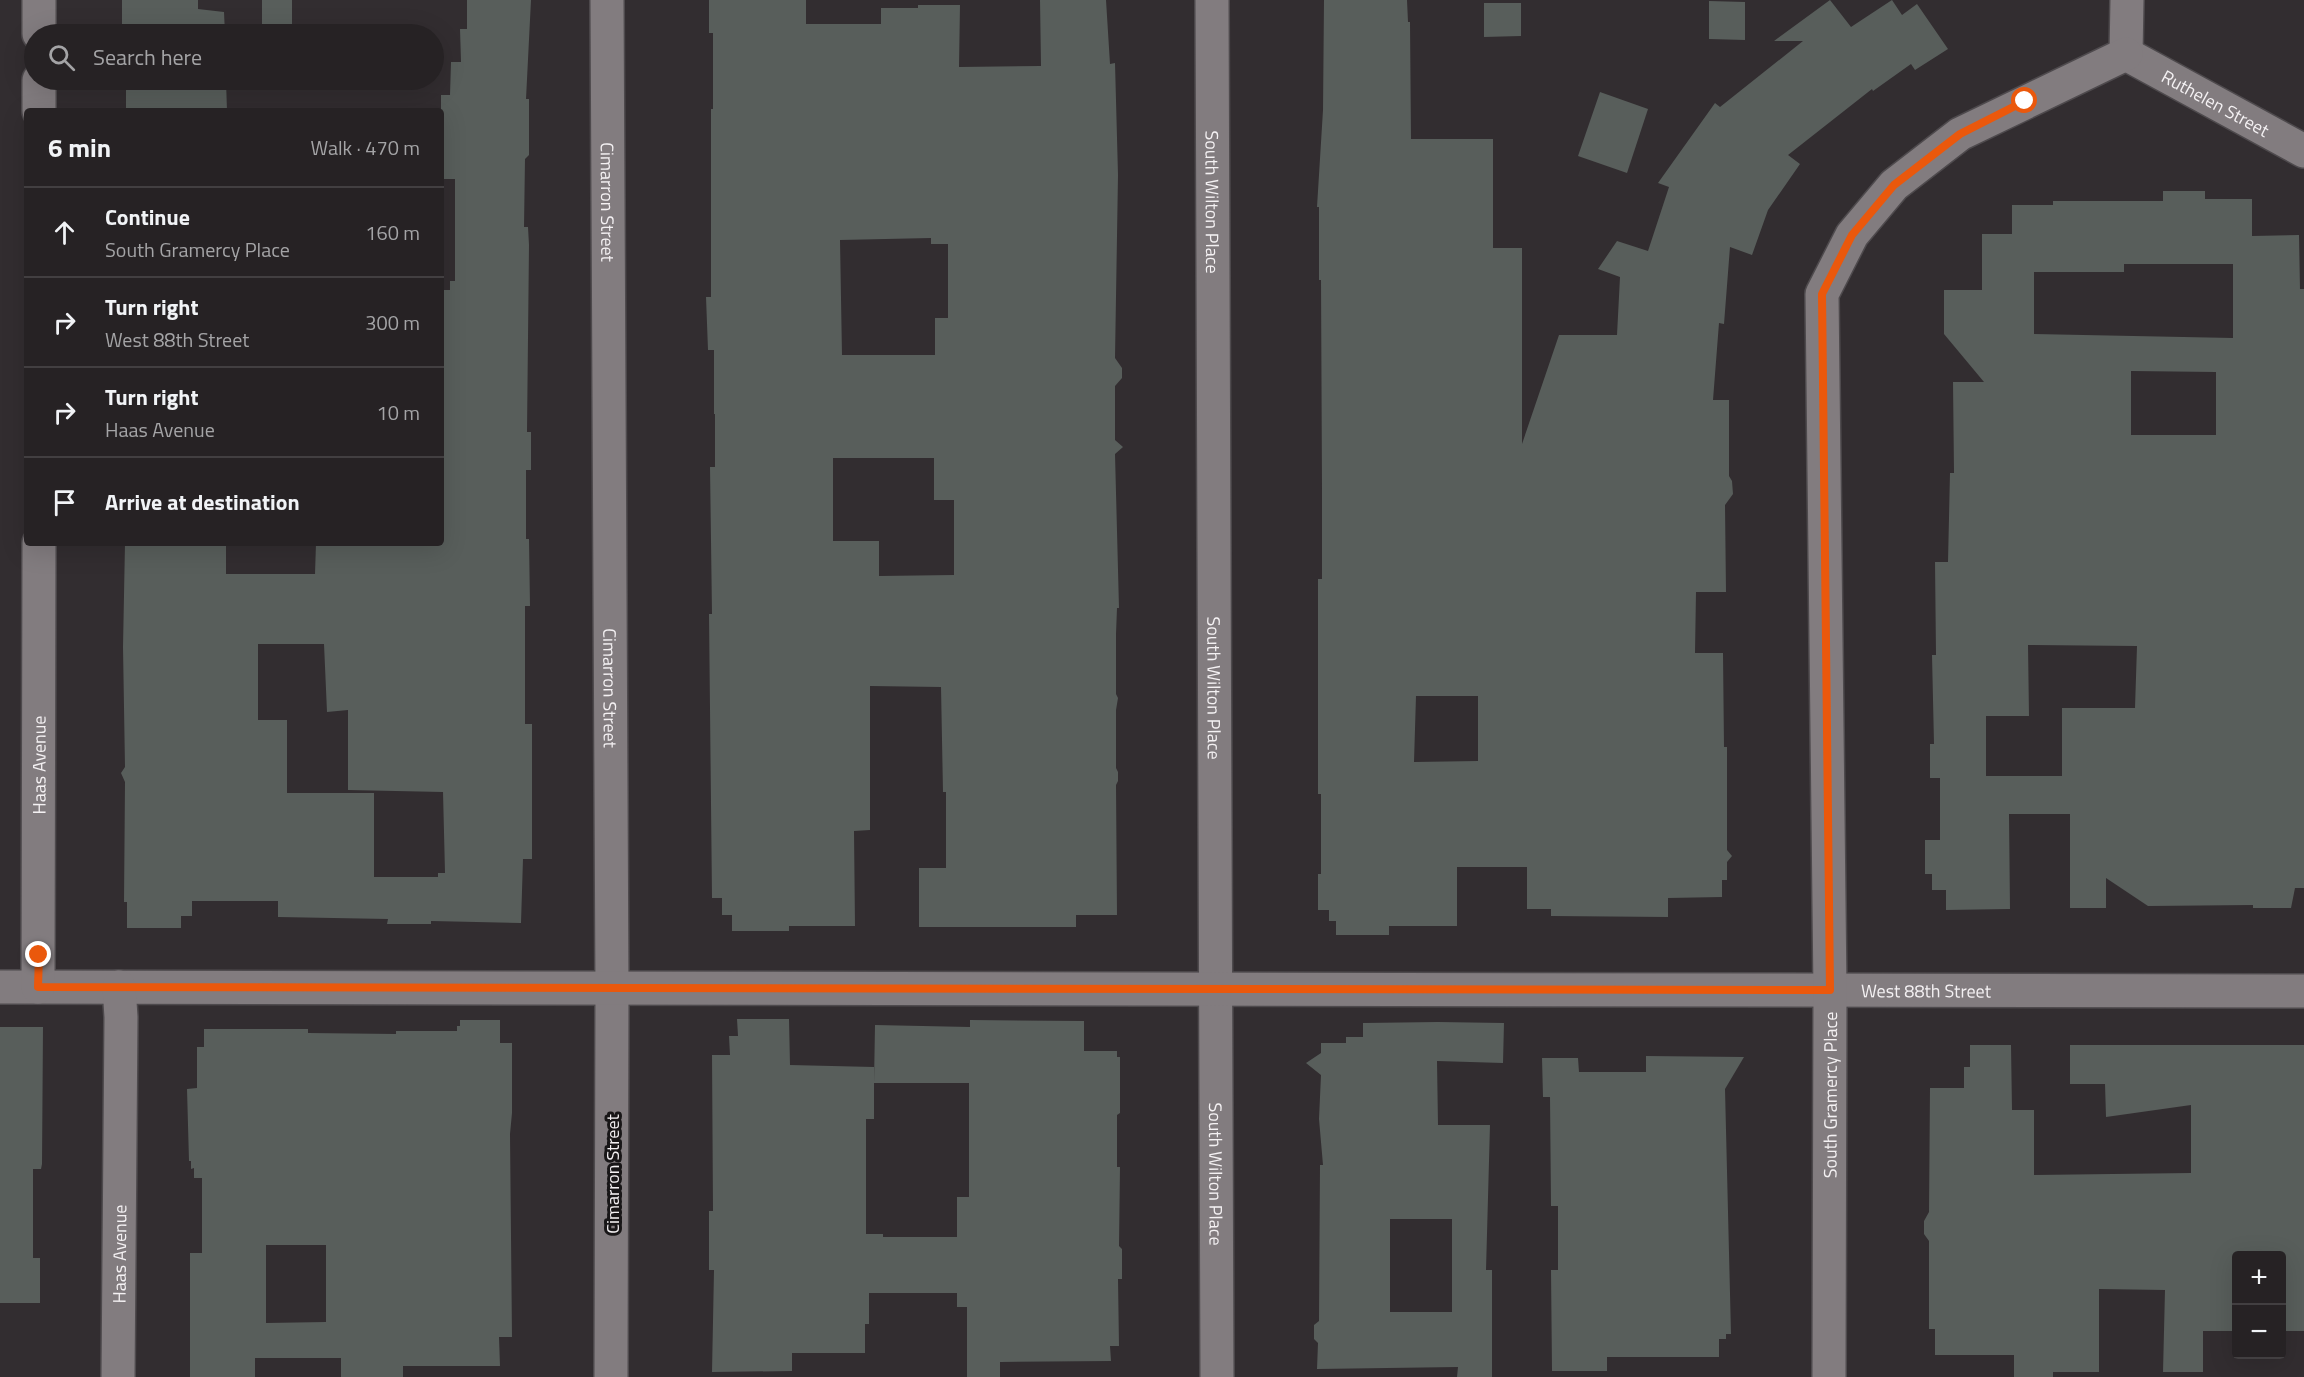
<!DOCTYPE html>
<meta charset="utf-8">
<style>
:root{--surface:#262224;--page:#2e2a2c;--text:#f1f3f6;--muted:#a4a4a6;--line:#423f41}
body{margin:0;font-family:"Titillium Web",sans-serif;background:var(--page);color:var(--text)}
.controls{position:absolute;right:18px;bottom:18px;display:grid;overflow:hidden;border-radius:6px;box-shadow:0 6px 24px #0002}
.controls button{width:54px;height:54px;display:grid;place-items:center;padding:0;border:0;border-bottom:2px solid var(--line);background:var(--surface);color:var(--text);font:30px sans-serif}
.stop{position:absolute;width:18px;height:18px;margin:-14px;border:4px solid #ea580c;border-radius:50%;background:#fff}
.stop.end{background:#ea580c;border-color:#fff;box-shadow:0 2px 6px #0008}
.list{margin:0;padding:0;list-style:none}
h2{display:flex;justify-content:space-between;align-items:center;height:78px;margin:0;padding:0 24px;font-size:26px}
h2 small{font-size:20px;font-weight:400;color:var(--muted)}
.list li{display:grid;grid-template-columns:39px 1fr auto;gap:18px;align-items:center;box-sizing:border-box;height:90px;padding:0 24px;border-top:2px solid var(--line)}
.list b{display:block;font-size:22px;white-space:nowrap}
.list p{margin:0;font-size:20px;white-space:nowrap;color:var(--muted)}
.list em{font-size:20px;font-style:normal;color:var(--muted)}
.icon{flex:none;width:33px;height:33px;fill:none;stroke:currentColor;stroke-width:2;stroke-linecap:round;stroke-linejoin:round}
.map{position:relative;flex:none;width:2304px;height:1377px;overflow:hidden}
.search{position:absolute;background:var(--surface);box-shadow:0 6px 24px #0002;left:24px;top:24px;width:420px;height:66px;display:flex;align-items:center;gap:15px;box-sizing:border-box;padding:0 21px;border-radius:33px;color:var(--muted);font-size:22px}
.panel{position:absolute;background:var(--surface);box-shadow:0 6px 24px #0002;left:24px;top:108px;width:420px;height:438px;border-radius:6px}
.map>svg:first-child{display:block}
.building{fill:#585e5b;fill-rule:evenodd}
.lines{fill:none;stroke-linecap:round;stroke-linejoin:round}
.street-casing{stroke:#4e4a4d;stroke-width:36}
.street{stroke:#827c7f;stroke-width:33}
.route{stroke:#ea580c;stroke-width:8}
.labels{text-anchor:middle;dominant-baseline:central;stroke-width:6;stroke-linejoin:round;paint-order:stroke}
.street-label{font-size:18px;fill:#f4f1f3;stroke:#181617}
</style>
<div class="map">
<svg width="2304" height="1377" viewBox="0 0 2304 1377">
<rect width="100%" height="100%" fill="#322d30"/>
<g class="building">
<polygon points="122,0 198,0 198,9 224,12 225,34 122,34"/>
<rect x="262" y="0" width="30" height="34"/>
<path d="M467 0H531L526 99H529V155L525 159 524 227H528L529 245 527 432H531V470H526V539H529L530 606H525V724H532V859H523L521 923 431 921V924H387L388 919 278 917V901H192V916H181V928H127V902H124L125 782 121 773 125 767 123 647 125 543H226V574H315L316 543H441V290H450V281H455V179H441V95H450L451 62H461L460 29H467ZM258 644H324L327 712 348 710V790L443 792 445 873H438V877H374V793H287V720H258Z"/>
<path d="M709 0H806V24H881V8H918V5H960L959 67 1041 66 1040 0H1106L1110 64 1115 63 1118 175 1115 358 1122 368V378L1115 386V440L1123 447 1115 454 1119 608H1117L1116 634V694L1118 698 1116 710V768L1118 772V781L1116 785 1117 915H1076V927H919V868H946V792H943L941 687 870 686V830L854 831 855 926H789V931H732V915H722V898H712L709 614H712L710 467H715V414H714V350H708L706 297H711V109H713V33H709ZM931 238V244H948V318H935V355H842L840 240ZM833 458H934V500H954V575L879 576V541H833Z"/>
<path d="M1324 0H1407L1408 22H1410L1411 139H1493V248H1522V444L1559 335H1617L1620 277 1598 269 1617 241 1648 251 1669 187 1658 183 1715 103 1720 107 1803 41H1774L1830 0 1851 27 1892 0 1902 15 1917 4 1948 49 1915 70 1911 64 1873 91 1872 89 1788 155 1800 164 1768 210 1752 255 1730 247 1724 324 1719 323 1713 400H1729V476L1732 481 1733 494 1725 505 1726 592H1696L1695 653H1723L1724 747H1727V850L1732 856 1727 862V880H1722V897L1668 898V917L1551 916V909H1527V867H1457V926H1389V935H1336V921H1329V910H1318V874H1321V794H1318V579H1322V490L1321 280H1319V207H1317L1323 110ZM1416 696H1478V761L1414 762Z"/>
<polygon points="1709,1 1745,2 1745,40 1709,39"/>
<polygon points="1484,3 1521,3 1521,36 1484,37"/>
<polygon points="122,80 226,80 227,111 126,111 126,83 122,83"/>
<polygon points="1600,92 1648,109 1627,173 1578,156"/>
<path d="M2163 191H2205V199H2252V236L2299 235 2300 289H2304V888H2295L2291 908H2253V905L2148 906 2106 878V908H2070V814H2009L2010 909 1946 910V890H1932V874H1925V840H1940V778H1930V744H1934L1932 655H1936L1935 562H1948L1950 473H1954L1953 382H1984L1944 334V290H1982V234H2012V205H2053V201H2163ZM2124 264H2233V338L2034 334V272H2124ZM2131 371 2216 372V435H2131ZM2028 645 2137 646 2135 708H2062V776H1986V716H2029Z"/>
<polygon points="737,1019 789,1019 790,1065 874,1067 874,1119 866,1119 866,1234 883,1234 883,1237 957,1237 957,1197 969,1197 969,1083 874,1083 875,1025 970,1027 970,1020 1084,1021 1084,1051 1117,1051 1117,1057 1120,1057 1120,1113 1117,1115 1117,1167 1120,1167 1119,1246 1122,1249 1122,1279 1118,1279 1119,1346 1110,1346 1111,1361 1000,1362 1000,1377 967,1377 967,1307 957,1307 957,1293 869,1293 869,1324 865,1324 865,1353 792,1353 792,1371 712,1372 714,1270 709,1270 709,1211 713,1211 712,1055 730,1055 729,1036 738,1036"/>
<path d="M460 1020H500V1043H512V1113L510 1134 512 1337H499L500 1366H403V1377H341V1358H255V1377H190V1253H202V1178H194V1168L191 1169V1161H189L187 1089 197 1088V1047H204V1029H308V1033L396 1034V1031H457V1026H460ZM266 1245H326V1322L266 1323Z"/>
<path d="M1438 1022 1504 1023 1503 1063 1437 1061 1438 1125H1490L1486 1270H1492V1377H1457L1458 1367 1317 1369 1318 1343 1314 1339V1325L1319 1321 1320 1165H1323L1319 1119 1321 1075 1306 1063 1321 1053V1043H1346V1037H1363V1023ZM1390 1219H1452V1312H1390Z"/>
<polygon points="0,1027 43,1027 42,1164 41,1169 33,1169 33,1258 40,1258 40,1303 0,1303"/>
<polygon points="1970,1045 2011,1045 2012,1110 2034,1110 2034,1175 2191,1173 2191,1105 2106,1117 2105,1084 2070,1084 2070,1045 2304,1045 2304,1331 2282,1331 2282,1256 2236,1256 2236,1331 2203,1331 2203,1372 2163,1372 2165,1290 2099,1289 2099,1372 2053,1372 2053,1377 2014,1377 2014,1355 1935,1355 1935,1329 1929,1329 1929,1241 1924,1234 1924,1221 1929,1212 1930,1088 1964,1088 1964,1067 1970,1067"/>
<polygon points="1646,1056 1744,1057 1725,1089 1731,1334 1726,1334 1726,1339 1719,1339 1719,1357 1607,1357 1607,1371 1552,1371 1551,1270 1558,1270 1558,1206 1551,1206 1550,1097 1543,1097 1542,1058 1578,1058 1579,1072 1646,1072"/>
</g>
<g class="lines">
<g class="street-casing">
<g id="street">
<path id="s1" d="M607 0 612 989 611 1377"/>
<path id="s2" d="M1212 0 1217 1377"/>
<polyline points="39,34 39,0"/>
<path id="s3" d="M2126 54 2304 151"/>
<polyline points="2126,54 2127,0"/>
<polyline points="39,111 39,80"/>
<path id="s4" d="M0 987 2304 991"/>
<path id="s5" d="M38 987 39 543"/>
<path id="s6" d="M118 1377 121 1017 119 987"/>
<path id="s7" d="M1829 1377 1830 990 1822 294 1852 235 1894 185 1960 134 2126 54"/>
</g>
</g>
<use href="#street" class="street"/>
</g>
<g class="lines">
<polyline class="route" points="39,955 38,987 1830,990 1822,294 1852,235 1894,185 1960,134 2025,101"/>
</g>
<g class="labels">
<g class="street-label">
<text stroke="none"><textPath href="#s3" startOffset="102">Ruthelen Street</textPath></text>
<text stroke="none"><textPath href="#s1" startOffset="202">Cimarron Street</textPath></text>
<text stroke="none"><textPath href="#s2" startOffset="202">South Wilton Place</textPath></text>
<text stroke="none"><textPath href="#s1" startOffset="688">Cimarron Street</textPath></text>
<text stroke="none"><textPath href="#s2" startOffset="688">South Wilton Place</textPath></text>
<text stroke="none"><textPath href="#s5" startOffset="222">Haas Avenue</textPath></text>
<text stroke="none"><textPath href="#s4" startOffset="1926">West 88th Street</textPath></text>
<text stroke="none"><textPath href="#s7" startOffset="282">South Gramercy Place</textPath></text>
<text transform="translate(612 1174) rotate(-90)">Cimarron Street</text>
<text stroke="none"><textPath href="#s2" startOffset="1174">South Wilton Place</textPath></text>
<text stroke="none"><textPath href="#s6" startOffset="123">Haas Avenue</textPath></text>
</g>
</g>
</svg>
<div class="controls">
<button>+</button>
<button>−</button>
</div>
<div class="stop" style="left:2025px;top:101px"></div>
<div class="stop end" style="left:39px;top:955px"></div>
<div class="search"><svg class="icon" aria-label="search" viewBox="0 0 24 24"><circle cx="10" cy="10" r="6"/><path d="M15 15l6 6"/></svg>Search here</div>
<section class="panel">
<h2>6 min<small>Walk · 470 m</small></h2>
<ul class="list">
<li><svg class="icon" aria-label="ahead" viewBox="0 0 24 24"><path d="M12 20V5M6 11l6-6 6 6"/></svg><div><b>Continue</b><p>South Gramercy Place</p></div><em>160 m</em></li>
<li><svg class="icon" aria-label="right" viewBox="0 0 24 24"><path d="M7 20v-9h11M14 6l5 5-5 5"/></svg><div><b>Turn right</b><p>West 88th Street</p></div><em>300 m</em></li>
<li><svg class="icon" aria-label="right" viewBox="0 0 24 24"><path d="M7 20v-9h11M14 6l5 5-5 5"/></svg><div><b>Turn right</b><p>Haas Avenue</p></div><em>10 m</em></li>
<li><svg class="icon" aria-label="arrive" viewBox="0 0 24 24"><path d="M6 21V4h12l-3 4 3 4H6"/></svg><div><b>Arrive at destination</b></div></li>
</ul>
</section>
</div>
